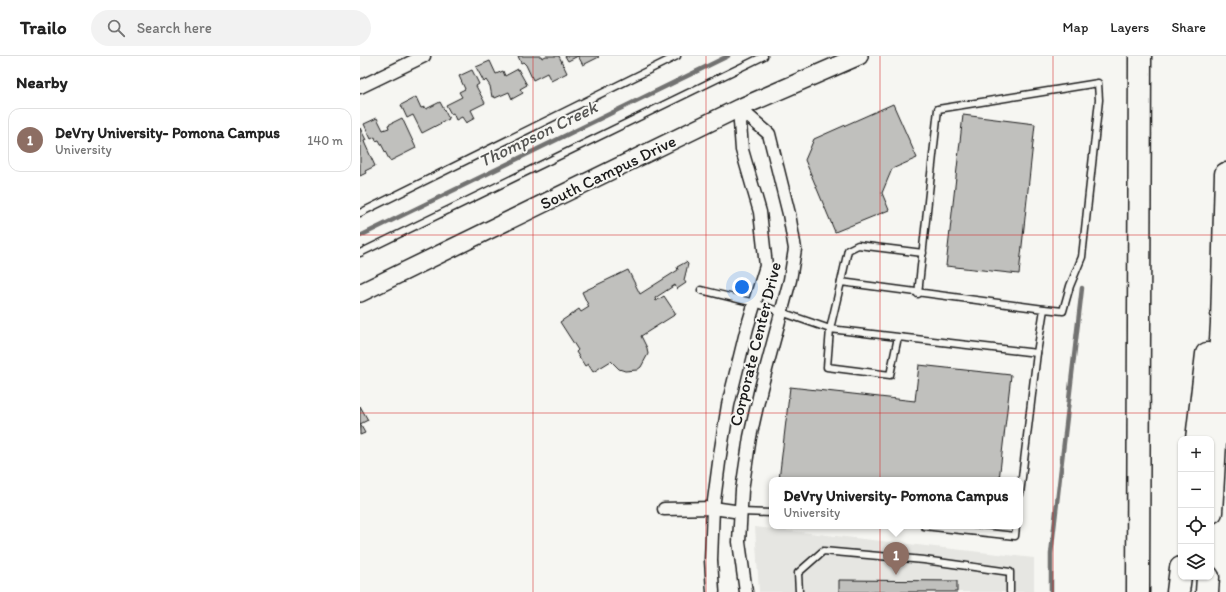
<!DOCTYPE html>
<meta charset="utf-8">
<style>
:root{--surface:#fff;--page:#f2f2f2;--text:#222;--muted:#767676;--line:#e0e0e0;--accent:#c8321e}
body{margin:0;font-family:Itim,sans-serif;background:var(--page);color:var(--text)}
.controls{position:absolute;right:12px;bottom:12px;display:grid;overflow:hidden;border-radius:8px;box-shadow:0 1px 3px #0004}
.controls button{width:36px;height:36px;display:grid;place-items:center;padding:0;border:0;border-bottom:1px solid var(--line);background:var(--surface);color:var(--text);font:20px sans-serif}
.you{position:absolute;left:382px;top:231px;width:14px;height:14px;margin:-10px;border:3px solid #fff;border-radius:50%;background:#1a73e8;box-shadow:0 0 0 6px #1a73e833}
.badge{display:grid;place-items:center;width:26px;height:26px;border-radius:50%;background:var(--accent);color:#fff;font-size:13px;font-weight:700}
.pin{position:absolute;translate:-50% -33px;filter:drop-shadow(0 1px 2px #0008)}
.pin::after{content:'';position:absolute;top:21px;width:14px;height:12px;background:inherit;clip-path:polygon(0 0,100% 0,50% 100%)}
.popup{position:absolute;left:409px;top:421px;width:254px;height:52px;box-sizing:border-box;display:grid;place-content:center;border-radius:8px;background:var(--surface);filter:drop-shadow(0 1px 3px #0005);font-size:13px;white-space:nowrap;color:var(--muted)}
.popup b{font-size:15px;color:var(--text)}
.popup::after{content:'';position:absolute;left:50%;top:100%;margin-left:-8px;border:8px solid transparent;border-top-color:var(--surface)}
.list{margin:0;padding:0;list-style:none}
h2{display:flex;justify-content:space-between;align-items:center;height:52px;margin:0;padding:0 16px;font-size:17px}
h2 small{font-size:13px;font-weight:400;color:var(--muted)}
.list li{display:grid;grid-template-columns:26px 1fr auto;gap:12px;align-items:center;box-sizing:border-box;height:64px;margin:0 8px 8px;padding:0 8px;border:1px solid var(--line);border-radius:12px}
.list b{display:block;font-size:15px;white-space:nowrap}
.list p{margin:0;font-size:13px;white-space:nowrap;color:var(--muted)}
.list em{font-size:13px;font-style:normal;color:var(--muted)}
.icon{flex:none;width:22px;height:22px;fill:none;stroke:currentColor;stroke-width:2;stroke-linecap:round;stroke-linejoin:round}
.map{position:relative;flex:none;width:866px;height:536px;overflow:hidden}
header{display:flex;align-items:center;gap:24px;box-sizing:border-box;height:56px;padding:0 20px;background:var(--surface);border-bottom:1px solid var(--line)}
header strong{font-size:19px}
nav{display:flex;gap:22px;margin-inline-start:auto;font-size:14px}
.search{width:280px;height:36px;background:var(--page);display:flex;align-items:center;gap:10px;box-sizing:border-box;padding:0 14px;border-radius:22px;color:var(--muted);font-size:15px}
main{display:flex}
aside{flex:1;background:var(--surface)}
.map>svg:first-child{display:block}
.built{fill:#e6e6e2}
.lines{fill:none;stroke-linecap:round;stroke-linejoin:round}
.stream{stroke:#727271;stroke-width:4.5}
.building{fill:#c0c0bd;stroke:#1c1c1c}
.lane-casing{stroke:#1c1c1c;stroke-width:9}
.street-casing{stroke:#1c1c1c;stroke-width:15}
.secondary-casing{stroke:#1c1c1c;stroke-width:20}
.highway-casing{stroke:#1c1c1c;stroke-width:25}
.lane{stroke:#f6f6f2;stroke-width:6}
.street{stroke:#f6f6f2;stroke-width:12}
.secondary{stroke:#f6f6f2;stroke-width:17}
.highway{stroke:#f6f6f2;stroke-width:22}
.grid{fill:none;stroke:#d62828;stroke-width:1;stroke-opacity:0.55}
.labels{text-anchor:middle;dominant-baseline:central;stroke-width:4;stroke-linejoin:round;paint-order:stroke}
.street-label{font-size:17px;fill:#1c1c1c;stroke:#f6f6f2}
.water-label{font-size:18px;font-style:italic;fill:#565654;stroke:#f6f6f2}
</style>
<header>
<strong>Trailo</strong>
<div class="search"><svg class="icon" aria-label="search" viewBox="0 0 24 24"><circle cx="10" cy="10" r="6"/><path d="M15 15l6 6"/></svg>Search here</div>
<nav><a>Map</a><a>Layers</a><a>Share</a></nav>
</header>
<main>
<aside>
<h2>Nearby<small></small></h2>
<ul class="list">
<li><span class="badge" style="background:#8d6e63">1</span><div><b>DeVry University- Pomona Campus</b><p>University</p></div><em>140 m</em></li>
</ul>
</aside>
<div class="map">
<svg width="866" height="536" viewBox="0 0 866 536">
<rect width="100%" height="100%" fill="#f6f6f2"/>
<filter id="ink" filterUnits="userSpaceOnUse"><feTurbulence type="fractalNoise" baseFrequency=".025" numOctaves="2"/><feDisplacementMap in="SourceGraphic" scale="8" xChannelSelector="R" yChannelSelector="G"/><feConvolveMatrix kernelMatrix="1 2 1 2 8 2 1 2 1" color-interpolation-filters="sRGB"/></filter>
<g filter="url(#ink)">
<polygon class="built" points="395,471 674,502 674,536 399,536"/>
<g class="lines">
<g class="stream">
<polyline points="0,180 368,0"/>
<polyline points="691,536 691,498 722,232"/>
</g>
</g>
<g class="building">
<polygon points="158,0 181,0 182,2 186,0 199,0 207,17 191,25 187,17 173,24 166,9 163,6 161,7"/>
<polygon points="205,0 218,0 208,5"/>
<polygon points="218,0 238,0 239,1 223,9"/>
<polygon points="130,5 136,18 143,15 145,20 158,13 167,29 160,33 163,37 152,43 149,36 135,42 134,40 132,41 130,30 126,24 124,26 116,11"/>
<polygon points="112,14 119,28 116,30 125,47 111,54 115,62 106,67 102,61 96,64 93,57 91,58 86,49 102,41 99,36 105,33 99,20"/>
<polygon points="56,41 61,52 65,51 66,53 80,46 89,63 62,77 53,59 47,62 41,49"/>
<polygon points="533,48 557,102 532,113 522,137 529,154 475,176 445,104 454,83"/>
<polygon points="603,59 675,68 659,218 586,210"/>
<polygon points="17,62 23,74 29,72 28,69 42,62 56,92 30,105 19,84 16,85 15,81 11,83 4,68"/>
<polygon points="0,72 6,84 4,85 5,88 15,110 5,115 6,117 0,120"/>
<polygon points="326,206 328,208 324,224 326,227 317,233 315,229 295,242 296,245 304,240 316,258 281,280 287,292 288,298 281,311 277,314 265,315 259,313 251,305 233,316 228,308 225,310 216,296 218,294 200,266 219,253 221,256 229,251 222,236 268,214 280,238 318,214 317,211"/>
<polygon points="559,309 651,319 639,424 419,424 430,331 555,345"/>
<polygon points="0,350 8,364 0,368"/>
<polygon points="0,368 5,377 0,379"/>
<polygon points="479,524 597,525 597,536 479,536"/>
</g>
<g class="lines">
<g class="lane-casing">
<g id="lane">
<polyline points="0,157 317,0"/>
<polyline points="0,197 404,0"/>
<polyline points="481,226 488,194 498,189 563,197"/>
<polyline points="341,234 395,247 470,273 481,226 684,253"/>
<polyline points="538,281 470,273 467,311 530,319 538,281 677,297 684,253 703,255 710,230 722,201 739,44 738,27 578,53 558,238"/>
<polyline points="660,438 677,297"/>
<polyline points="381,456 412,457"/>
<polyline points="564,470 655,480 656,470"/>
<polyline points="439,536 438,517 463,495 564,504 650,516 650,536"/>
</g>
</g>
<g class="street-casing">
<g id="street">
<polyline points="0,31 64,0"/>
<polyline points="379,52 409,78 429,158 435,193 430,224 401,332 390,381 382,434 379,486 386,536"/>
<polyline points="304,453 353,452 381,456"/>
<polyline points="353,536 351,504 353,452 360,399 368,349 387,272 406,210 400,156 382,94 379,52"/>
</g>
</g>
<g class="secondary-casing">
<polyline id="secondary" points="0,237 379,52 499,0"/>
</g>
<g class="highway-casing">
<g id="highway">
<polyline points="837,383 847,298"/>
<polyline points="851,456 862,267 866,118"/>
<polyline points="778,536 780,0"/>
<polyline points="818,536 821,512"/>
<polyline points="847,536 848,521"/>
</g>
</g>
<use href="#lane" class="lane"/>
<use href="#street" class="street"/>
<use href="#secondary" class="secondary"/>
<use href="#highway" class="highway"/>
</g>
</g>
<path class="grid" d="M173 0V536M346 0V536M520 0V536M693 0V536M0 179H866M0 357H866"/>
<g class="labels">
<g class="street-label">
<text transform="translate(248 116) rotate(-26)">South Campus Drive</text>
<text transform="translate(395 288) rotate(-76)">Corporate Center Drive</text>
</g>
<g class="water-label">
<text transform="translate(178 78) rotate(-26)">Thompson Creek</text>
</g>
</g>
</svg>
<div class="controls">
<button>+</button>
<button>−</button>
<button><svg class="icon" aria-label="locate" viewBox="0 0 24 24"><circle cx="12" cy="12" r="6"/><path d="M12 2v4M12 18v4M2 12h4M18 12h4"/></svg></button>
<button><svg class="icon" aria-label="layers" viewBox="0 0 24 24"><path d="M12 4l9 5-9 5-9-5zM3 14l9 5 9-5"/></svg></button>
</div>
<div class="you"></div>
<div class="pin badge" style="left:536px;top:519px;background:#8d6e63">1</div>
<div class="popup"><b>DeVry University- Pomona Campus</b>University</div>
</div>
</main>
